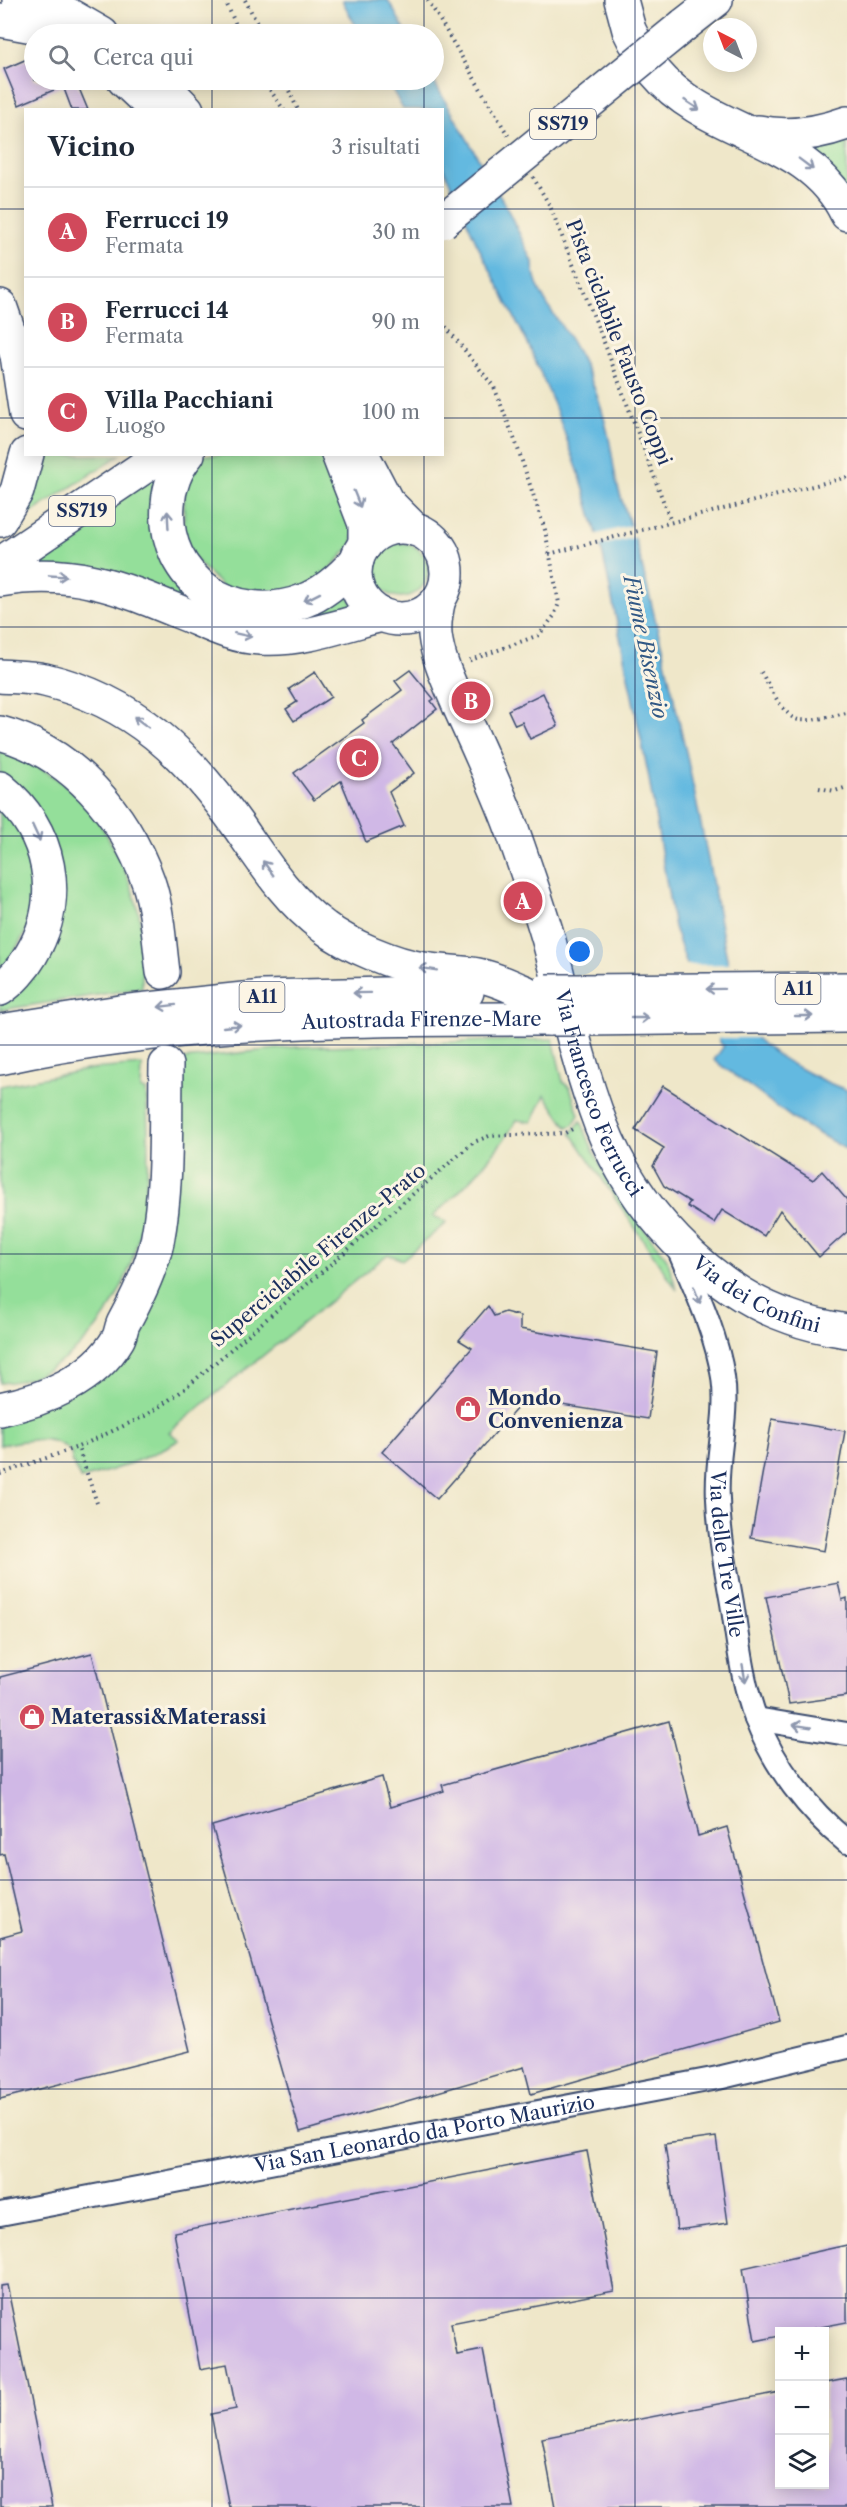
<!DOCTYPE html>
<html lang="it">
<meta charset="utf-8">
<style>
:root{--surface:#fff;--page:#f6f6f7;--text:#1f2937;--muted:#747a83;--line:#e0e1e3;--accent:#d1495b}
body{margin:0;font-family:"Libre Caslon Text",serif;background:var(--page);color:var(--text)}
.controls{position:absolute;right:18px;bottom:18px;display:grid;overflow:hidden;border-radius:0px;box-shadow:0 3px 15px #0003}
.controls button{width:54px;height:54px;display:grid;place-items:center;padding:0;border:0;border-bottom:2px solid var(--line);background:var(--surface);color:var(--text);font:30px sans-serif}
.compass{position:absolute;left:703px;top:18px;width:54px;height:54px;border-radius:50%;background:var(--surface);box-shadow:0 3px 15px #0003;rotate:318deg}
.you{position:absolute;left:580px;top:952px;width:21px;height:21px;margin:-15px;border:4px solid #fff;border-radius:50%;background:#1a73e8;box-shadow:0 0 0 9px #1a73e833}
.badge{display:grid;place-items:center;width:39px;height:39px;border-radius:50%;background:var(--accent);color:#fff;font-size:20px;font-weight:700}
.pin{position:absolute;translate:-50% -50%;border:3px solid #fff;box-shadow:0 2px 6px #0006}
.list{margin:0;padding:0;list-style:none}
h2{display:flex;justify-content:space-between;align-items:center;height:78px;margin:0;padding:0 24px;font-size:26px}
h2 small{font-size:20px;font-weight:400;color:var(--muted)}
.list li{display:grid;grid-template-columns:39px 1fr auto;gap:18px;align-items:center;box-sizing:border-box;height:90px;padding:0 24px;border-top:2px solid var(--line)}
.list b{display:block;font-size:22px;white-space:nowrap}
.list p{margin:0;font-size:20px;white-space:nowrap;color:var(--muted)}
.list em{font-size:20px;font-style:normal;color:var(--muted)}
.icon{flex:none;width:33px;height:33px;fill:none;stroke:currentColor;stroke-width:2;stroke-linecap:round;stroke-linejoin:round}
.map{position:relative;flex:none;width:847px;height:2507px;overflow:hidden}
.search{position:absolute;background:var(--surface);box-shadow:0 3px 15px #0003;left:24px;top:24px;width:420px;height:66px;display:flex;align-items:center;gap:15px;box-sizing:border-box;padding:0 21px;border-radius:33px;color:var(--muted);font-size:22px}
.panel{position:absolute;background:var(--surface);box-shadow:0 3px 15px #0003;left:24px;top:108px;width:420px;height:348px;border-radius:0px}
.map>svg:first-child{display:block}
.green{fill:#94df9a;stroke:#58877c;stroke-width:1.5}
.water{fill:#63b9e0;stroke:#3f749f;stroke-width:1.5}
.pier{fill:#efe7c9}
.building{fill:#d0b8e6}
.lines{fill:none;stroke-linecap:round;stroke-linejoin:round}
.minor-casing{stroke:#3b4b6e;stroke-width:26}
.primary-casing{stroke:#3b4b6e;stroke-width:36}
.trunk-casing{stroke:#3b4b6e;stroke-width:36}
.motorway-casing{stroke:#3b4b6e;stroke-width:36}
.path{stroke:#3b4b6e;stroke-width:4;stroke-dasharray:1.5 4.5;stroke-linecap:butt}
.minor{stroke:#fff;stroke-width:22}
.primary{stroke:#fff;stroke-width:33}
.trunk{stroke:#fff;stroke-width:33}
.motorway{stroke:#fff;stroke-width:33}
.trunk-bridge-casing{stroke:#3b4b6e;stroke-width:36;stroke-linecap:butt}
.motorway-bridge-casing{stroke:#3b4b6e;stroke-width:36;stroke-linecap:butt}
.trunk-bridge{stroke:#fff;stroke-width:33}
.motorway-bridge{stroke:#fff;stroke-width:33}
.oneway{stroke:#8d97ae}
.grid{fill:none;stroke:#1b2f5e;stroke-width:1.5;stroke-opacity:0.55}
.labels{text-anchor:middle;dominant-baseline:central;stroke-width:6;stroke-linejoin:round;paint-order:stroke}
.shield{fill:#fcf5e5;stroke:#5e6a86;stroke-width:1.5}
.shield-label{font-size:18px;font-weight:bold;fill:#1b2f5e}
.street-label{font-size:20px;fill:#1b2f5e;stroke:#fcf5e5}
.poi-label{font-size:20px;font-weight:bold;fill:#1b2f5e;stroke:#fcf5e5;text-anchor:start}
.water-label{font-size:21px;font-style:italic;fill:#315885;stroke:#fcf5e5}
</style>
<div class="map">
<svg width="847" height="2507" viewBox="0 0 847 2507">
<rect width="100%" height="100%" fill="#fcf5e5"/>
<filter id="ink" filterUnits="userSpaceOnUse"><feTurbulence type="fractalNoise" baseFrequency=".0167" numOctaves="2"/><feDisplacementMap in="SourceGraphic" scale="12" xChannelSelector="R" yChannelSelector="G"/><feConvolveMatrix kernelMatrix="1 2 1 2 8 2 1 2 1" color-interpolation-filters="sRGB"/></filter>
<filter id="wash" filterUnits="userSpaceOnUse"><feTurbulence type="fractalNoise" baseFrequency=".008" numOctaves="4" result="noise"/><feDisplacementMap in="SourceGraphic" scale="24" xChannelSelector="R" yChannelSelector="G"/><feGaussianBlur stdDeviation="1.35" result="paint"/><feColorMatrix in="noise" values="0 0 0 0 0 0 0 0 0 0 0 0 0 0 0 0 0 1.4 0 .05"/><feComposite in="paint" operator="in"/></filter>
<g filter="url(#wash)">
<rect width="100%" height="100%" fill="#efe7c9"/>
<g class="green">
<polygon points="847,133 847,195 802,144"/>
<polygon points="36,455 120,455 28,515 21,516"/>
<polygon points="197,455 332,455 357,512 352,545 310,590 229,593 183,547 185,474"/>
<polygon points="154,470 201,598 341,586 361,614 294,630 30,564"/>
<circle cx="401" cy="570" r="27"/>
<path d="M0 749C25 759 48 770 68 787 101 815 130 872 139 914 143 938 142 963 142 988L0 1010V1001L55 924 0 777Z"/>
<polygon points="0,799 27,833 38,911 0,976"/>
<path d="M553 1039 563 1082 570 1088 579 1115 573 1125 567 1127 545 1095 532 1122 517 1120C494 1157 466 1187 433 1216L446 1222 445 1224 402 1260 388 1254 169 1432 179 1440C148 1459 115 1470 81 1479L72 1462V1454C55 1431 25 1441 0 1445V1418L121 1352 184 1059 295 1047Z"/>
<path d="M142 1065 141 1089 146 1090C152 1180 148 1281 78 1348 56 1368 30 1382 0 1383V1086L92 1069Z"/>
<polygon points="581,1121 594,1153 613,1188 667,1259 677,1290 571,1133"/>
</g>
<g class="water">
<polygon points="342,0 388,0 407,34 360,34"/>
<path d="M387 80H433L505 204 533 262C533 294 561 321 575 348 591 375 601 403 608 434 612 450 613 467 617 484 623 506 632 527 638 550 655 617 671 684 686 752 696 801 707 851 716 901 724 942 731 993 750 1030 762 1052 823 1082 847 1090V1150L795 1120 714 1060 724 1046 721 1044 686 962 674 927 648 773 603 555 580 476 555 407 530 348 478 246 443 167 442 110 403 109Z"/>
</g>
<g class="pier">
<polygon points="633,525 637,537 597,546 594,535"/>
<polygon points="733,964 745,1009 760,1038 716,1038 684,965"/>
</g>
<g id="blocks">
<g class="building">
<polygon points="34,56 34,80 78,80 76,81 88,110 72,110 63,86 19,105 4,69"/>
<polygon points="410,670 434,699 431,701 437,709 393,744 414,773 389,792 404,826 366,842 341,781 314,800 294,773 364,723 362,720 402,690 395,681"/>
<polygon points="315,672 331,697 294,721 286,709 297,702 289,689"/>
<polygon points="543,693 558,726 530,739 522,722 515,725 508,710"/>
<polygon points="663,1086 813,1180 822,1171 847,1200 847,1232 819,1257 780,1210 764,1236 722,1210 714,1223 687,1206 690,1202 664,1186 653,1166 664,1148 635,1130"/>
<polygon points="488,1306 494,1316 505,1312 520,1316 520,1329 657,1352 648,1419 525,1399 437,1499 382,1452 472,1348 459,1340"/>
<polygon points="772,1419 845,1431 824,1551 751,1538"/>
<polygon points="838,1583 842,1600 847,1598 847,1696 789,1704 766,1597"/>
<polygon points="92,1653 190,2051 0,2099 0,1937 22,1931 4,1854 0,1855 0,1677"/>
<polygon points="669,1721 698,1836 727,1827 779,2022 531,2094 524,2067 300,2132 212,1826 382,1777 390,1807 444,1791 442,1785"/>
<polygon points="716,2137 728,2223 677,2230 665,2144"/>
<polygon points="587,2151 614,2291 451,2323 457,2355 483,2350 513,2507 229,2507 211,2414 236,2409 227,2364 200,2369 174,2232"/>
<polygon points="847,2245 847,2322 801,2331 780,2331 780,2336 755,2341 743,2268"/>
<polygon points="7,2285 52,2507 0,2507 0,2286"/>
<polygon points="847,2379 847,2507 555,2507 542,2438 780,2392 780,2484 825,2484 825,2383"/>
</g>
</g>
</g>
<g filter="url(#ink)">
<use href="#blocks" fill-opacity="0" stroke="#3b4b6e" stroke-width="1.5"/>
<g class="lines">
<g class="minor-casing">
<g id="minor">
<path id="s1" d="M678 1248C695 1289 716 1332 723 1377 729 1418 715 1458 718 1499 719 1534 726 1569 732 1603 738 1641 742 1682 756 1719 774 1766 808 1810 847 1842"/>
<polyline points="756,1719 847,1734"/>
<path id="s2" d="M0 2214 718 2078 847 2047"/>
</g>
</g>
<g class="primary-casing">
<g id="primary">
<polyline points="19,0 62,11 102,34"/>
<polyline points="0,20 44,28 56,34"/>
<polyline points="124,80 156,110"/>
<polyline points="158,80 187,110"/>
<polyline points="338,454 365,524 365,545"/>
<polyline points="362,454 387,502 414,529"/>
<circle cx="401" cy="573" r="46"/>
<path id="s3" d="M439 599C436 611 434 623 435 635 438 661 450 684 460 708 478 748 497 788 512 829 525 866 538 903 549 941 565 1002 578 1065 601 1125 632 1205 707 1289 790 1317 808 1324 828 1328 847 1331"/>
</g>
</g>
<g class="trunk-casing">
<g id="trunk">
<polyline points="621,0 629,30 635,42"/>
<polyline points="684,25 716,0"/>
<path d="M655 72C708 136 810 134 847 214"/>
<path d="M758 132C788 138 819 133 847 123"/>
<polyline points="0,306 17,355 26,372"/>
<polyline points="17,355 26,415"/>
<path d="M188 454C176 468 169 487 168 504 161 580 235 627 303 601 325 593 342 577 357 560"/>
<polyline points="0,520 17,491 27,454"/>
<polyline points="0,564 163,454"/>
<path d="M0 580C72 568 117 586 182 613 207 623 232 637 260 638 300 641 343 625 381 615"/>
</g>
</g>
<g class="motorway-casing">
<g id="motorway">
<path d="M0 676C15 677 31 677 45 680 134 701 188 755 239 827 264 863 288 901 324 927 347 945 395 965 424 969 442 972 460 972 478 975 494 978 510 986 525 992"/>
<path d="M0 733C71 752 124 813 148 881 158 910 159 942 163 972"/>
<path d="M0 788C51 830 65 898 31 955 24 967 12 981 0 989"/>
<polyline points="580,991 847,989"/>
<polyline points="586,1019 847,1016"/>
<polyline points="0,1031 120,1012 263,997 467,992"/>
<path id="s4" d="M0 1058C180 1018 366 1019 550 1019"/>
<path d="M0 1409C44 1400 94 1380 118 1339 121 1334 121 1327 124 1322 137 1298 151 1270 157 1242 168 1185 165 1124 166 1065"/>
</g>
</g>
<g class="path">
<polyline points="225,0 240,34"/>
<polyline points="245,0 263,34"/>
<polyline points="428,0 509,137"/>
<polyline points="263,80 284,110"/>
<polyline points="284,80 298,110"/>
<polyline points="533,177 550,206 607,350 671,522"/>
<polyline points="442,322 494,387 516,443 545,530 559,603 554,616 539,635 468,661"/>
<polyline points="549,554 847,477"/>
<path d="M761 672C769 685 784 718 799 720 813 722 833 715 847 713"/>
<polyline points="819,788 835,791 847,787"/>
<polyline points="0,1474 78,1447"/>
<polyline points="97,1503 78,1447 147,1415 182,1391 474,1142 489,1136 565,1133 574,1128"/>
</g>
<use href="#minor" class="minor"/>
<use href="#primary" class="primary"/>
<use href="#trunk" class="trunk"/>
<use href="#motorway" class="motorway"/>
<g class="trunk-bridge-casing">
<polyline id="trunk-bridge" points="442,222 684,25"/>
</g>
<g class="motorway-bridge-casing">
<g id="motorway-bridge">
<polyline points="546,991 580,991"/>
<polyline points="550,1019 586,1019"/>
</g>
</g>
<use href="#trunk-bridge" class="trunk-bridge"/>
<use href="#motorway-bridge" class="motorway-bridge"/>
</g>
<defs><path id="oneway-shaft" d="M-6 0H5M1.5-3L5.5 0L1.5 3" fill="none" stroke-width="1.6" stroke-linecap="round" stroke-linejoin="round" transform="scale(1.5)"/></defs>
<g class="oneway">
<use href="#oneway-shaft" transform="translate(692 105) rotate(33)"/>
<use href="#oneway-shaft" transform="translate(806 164) rotate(37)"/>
<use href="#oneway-shaft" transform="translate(357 499) rotate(68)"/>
<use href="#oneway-shaft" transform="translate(168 520) rotate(-93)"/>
<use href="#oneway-shaft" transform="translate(58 576) rotate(3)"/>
<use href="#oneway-shaft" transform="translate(312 597) rotate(153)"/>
<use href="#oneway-shaft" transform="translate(243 635) rotate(12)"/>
<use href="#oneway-shaft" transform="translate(141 722) rotate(-143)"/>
<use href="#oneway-shaft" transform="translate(36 833) rotate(65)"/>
<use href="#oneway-shaft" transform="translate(268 868) rotate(-126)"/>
<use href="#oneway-shaft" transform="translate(428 969) rotate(-171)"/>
<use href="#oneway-shaft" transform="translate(715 989) rotate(179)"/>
<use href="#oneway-shaft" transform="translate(362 993) rotate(179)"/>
<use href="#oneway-shaft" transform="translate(167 1006) rotate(173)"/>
<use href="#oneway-shaft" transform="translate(804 1016)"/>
<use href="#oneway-shaft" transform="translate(640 1018)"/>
<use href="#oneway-shaft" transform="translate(232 1026) rotate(-6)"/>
<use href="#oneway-shaft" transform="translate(697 1295) rotate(69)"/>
<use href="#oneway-shaft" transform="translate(744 1673) rotate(80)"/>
<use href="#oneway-shaft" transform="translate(802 1726) rotate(-171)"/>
</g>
</g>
<path class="grid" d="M212 0V34M424 0V34M635 0V2507M212 80V110M424 80V110M0 209H26M442 209H847M0 418H26M442 418H847M212 454V2507M424 454V2507M0 627H847M0 836H847M0 1045H847M0 1254H847M0 1462H847M0 1671H847M0 1880H847M0 2089H847M0 2298H847"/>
<defs>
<g id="shop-disc" transform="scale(1.35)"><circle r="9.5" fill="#d1495b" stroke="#fcf5e5"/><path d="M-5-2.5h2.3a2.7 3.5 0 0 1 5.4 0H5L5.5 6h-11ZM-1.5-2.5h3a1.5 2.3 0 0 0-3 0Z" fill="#fff"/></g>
</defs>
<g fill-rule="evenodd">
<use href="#shop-disc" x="468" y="1409"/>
<use href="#shop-disc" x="32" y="1717"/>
</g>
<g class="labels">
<g class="shield">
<rect x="530" y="109" width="66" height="30" rx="4.5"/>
<rect x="49" y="496" width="66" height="30" rx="4.5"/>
<rect x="775.5" y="974" width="45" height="30" rx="4.5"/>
<rect x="239.5" y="982" width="45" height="30" rx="4.5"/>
</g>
<g class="shield-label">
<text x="563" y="124">SS719</text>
<text x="82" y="511">SS719</text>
<text x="798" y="989">A11</text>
<text x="262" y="997">A11</text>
</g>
<g class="street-label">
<text transform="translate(619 342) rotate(69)">Pista ciclabile Fausto Coppi</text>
<text stroke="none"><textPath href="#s4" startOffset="424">Autostrada Firenze-Mare</textPath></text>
<text stroke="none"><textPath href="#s3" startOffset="524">Via Francesco Ferrucci</textPath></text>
<text transform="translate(318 1255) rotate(-40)">Superciclabile Firenze-Prato</text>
<text stroke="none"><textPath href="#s3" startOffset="792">Via dei Confini</textPath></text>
<text stroke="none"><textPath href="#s1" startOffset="315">Via delle Tre Ville</textPath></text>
<text stroke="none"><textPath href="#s2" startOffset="432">Via San Leonardo da Porto Maurizio</textPath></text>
</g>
<g class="poi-label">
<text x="488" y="1398">Mondo<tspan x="488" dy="23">Convenienza</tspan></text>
<text x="51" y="1717">Materassi&amp;Materassi</text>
</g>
<g class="water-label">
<text transform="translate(646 647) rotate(78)">Fiume Bisenzio</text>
</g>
</g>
</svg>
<div class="controls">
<button>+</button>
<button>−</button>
<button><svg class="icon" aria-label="layers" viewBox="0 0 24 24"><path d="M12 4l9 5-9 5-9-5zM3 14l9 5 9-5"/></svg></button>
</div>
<svg class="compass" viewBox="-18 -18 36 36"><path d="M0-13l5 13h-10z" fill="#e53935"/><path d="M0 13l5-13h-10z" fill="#747a83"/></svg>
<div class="you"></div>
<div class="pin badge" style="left:523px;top:901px">A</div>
<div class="pin badge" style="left:471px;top:701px">B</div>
<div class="pin badge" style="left:359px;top:758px">C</div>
<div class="search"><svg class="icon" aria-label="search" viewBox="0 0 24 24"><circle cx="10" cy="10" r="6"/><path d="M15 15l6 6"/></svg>Cerca qui</div>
<section class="panel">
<h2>Vicino<small>3 risultati</small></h2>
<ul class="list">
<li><span class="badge">A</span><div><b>Ferrucci 19</b><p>Fermata</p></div><em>30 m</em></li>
<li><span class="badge">B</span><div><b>Ferrucci 14</b><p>Fermata</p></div><em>90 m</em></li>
<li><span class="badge">C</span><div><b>Villa Pacchiani</b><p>Luogo</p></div><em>100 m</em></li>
</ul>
</section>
</div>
